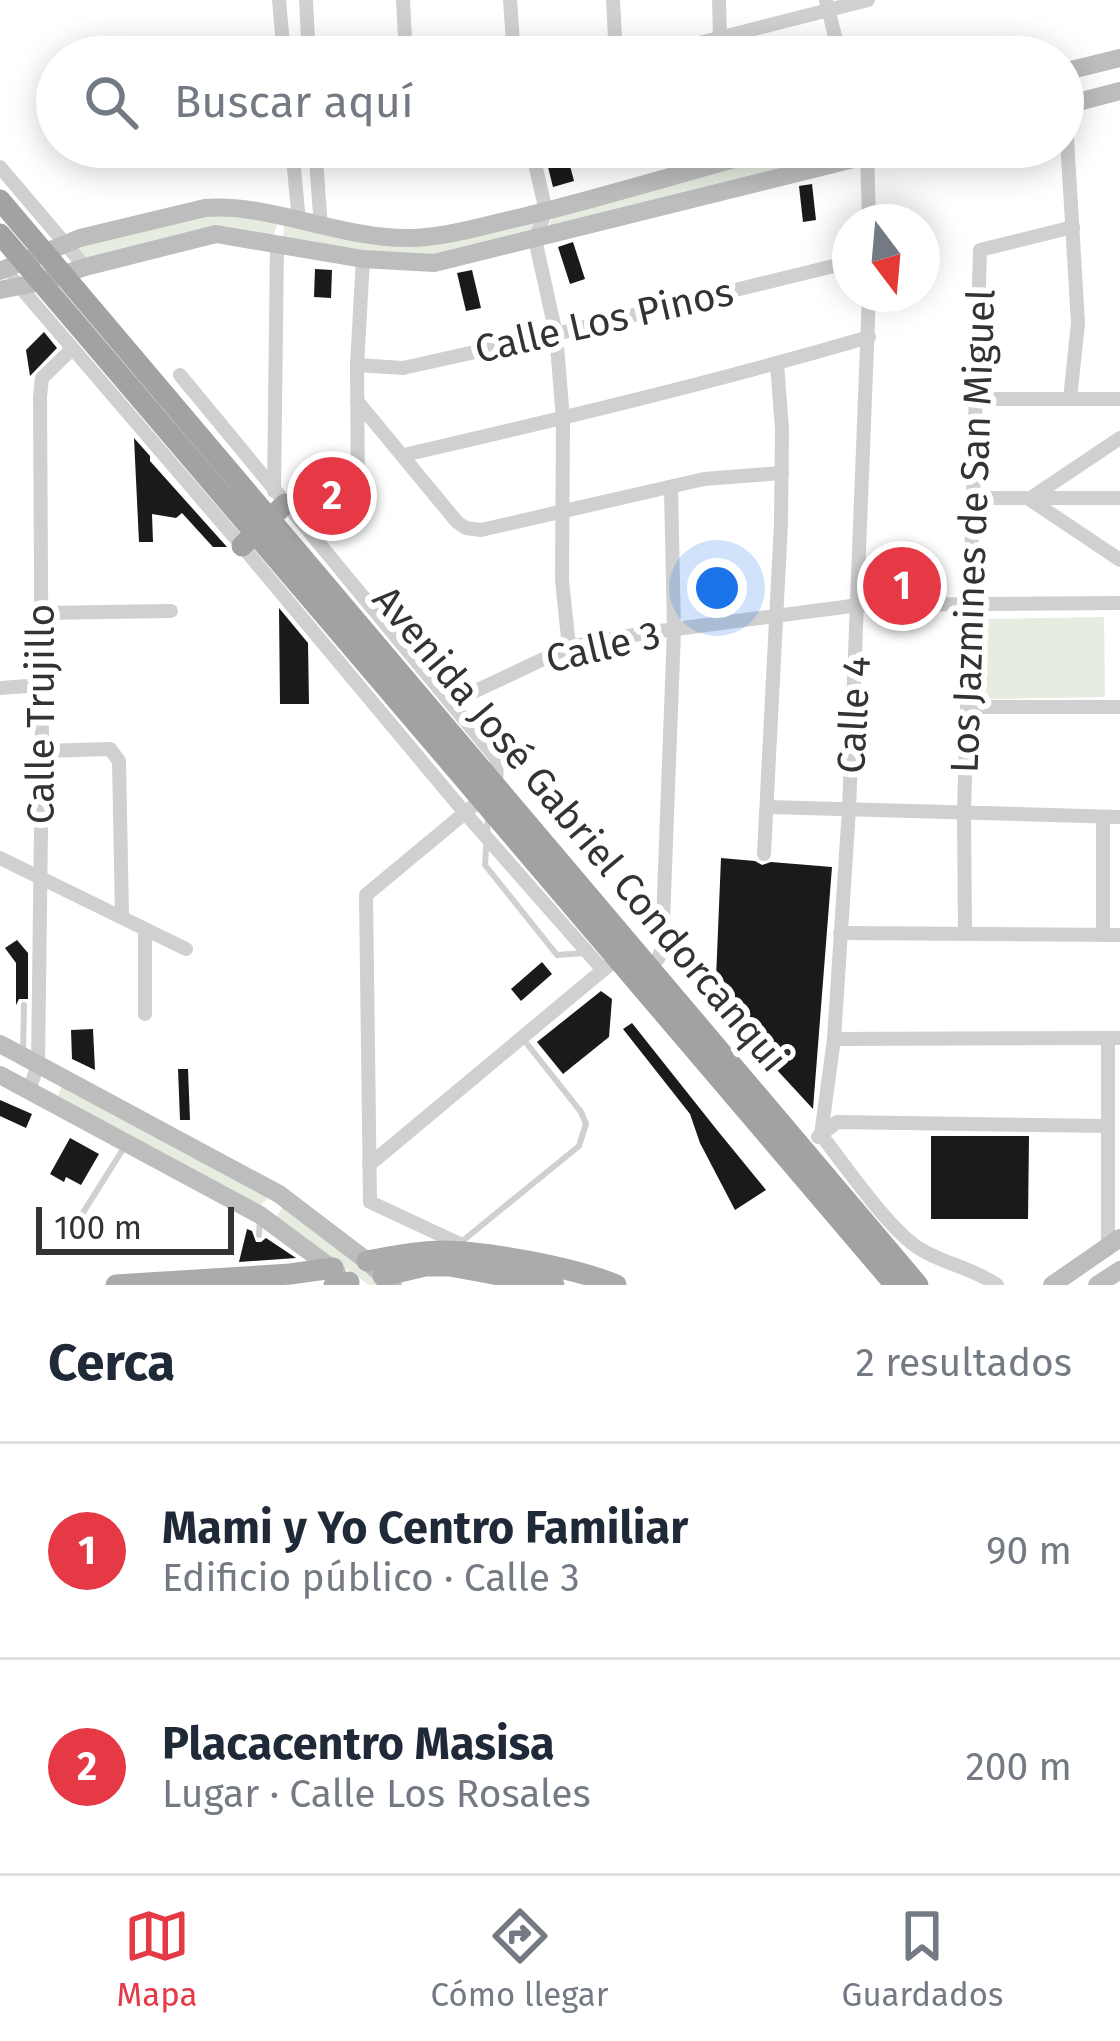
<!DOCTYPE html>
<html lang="es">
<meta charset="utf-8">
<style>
:root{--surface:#fff;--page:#f2f2f3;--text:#1f2937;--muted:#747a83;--line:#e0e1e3;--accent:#e63946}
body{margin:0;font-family:"Fira Sans",sans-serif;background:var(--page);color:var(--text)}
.compass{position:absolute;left:832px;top:204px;width:108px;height:108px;border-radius:50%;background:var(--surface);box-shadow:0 6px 30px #0003;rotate:164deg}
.scale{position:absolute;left:36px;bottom:30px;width:198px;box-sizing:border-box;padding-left:12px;border:6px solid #333;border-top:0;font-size:33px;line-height:42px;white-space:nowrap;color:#333;-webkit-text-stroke:9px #fff;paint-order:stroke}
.you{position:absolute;left:717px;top:588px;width:42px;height:42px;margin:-30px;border:9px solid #fff;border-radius:50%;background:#1a73e8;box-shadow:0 0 0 18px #1a73e833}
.badge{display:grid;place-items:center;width:78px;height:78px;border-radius:50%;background:var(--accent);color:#fff;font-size:39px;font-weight:700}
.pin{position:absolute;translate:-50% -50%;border:6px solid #fff;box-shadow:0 3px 12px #0006}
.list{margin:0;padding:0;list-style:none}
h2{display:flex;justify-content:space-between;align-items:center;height:156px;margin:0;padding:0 48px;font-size:51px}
h2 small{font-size:39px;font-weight:400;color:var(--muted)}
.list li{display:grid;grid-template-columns:78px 1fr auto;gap:36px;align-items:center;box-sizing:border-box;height:216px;padding:0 48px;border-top:3px solid var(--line)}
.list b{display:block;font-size:45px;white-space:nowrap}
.list p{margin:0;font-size:39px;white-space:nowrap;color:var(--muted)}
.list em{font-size:39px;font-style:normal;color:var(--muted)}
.icon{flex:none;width:66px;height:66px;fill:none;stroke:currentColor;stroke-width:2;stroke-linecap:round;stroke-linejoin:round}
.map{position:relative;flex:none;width:1120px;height:1285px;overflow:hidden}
.search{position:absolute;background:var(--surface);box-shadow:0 6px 30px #0003;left:36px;right:36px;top:36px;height:132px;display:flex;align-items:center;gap:30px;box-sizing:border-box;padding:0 42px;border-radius:66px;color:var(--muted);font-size:45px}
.sheet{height:588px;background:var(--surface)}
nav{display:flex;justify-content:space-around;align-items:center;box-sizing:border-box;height:168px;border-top:3px solid var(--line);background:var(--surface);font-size:33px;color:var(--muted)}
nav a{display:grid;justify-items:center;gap:6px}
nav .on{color:var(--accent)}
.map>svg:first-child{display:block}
.green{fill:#e6ecdf}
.building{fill:#1a1a1a}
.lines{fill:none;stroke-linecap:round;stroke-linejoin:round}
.service{stroke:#d0d0d0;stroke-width:6}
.minor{stroke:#d0d0d0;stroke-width:14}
.secondary{stroke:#bdbdbd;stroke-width:18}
.primary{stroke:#ababab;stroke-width:21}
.trunk{stroke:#a2a2a2;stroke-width:21}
.labels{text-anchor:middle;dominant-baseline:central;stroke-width:12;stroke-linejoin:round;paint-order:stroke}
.street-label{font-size:39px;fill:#333;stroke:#fff}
</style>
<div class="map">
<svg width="1120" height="1285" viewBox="0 0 1120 1285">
<rect width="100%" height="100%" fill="#fff"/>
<g class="green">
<polygon points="814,147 859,147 860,151 547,229 553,217"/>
<polygon points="223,213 278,222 273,237 217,228 88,260 76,248 189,219"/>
<polygon points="534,220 530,235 437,255 361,251 283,239 284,225 359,240"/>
<polygon points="1104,617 1105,697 981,699 979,619"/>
<polygon points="64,1081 270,1197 258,1207 58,1096"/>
<polygon points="283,1206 389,1285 369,1285 276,1218"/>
</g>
<g class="building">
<polygon points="543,147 565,147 574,181 553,187"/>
<polygon points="812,184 816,220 803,222 799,186"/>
<polygon points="573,242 585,279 570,284 558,247"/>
<polygon points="315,269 332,270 331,298 314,297"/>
<polygon points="472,270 481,308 466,311 457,273"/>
<polygon points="44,332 57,348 30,376 26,350"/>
<polygon points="134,438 150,456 150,461 227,547 213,547 182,513 176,518 152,514 153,542 139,542"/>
<polygon points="311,474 338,475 347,485 347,493 317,523 309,514"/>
<polygon points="912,566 913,590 869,592 870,567"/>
<polygon points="279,608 308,643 309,704 280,704"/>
<polygon points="721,858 755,861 762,865 771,862 832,867 813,1109 715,1003"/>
<polygon points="17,940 28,953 28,999 19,999 16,1005 16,963 5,948"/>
<polygon points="542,962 552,974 521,1001 511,989"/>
<polygon points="601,991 612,999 609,1037 563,1074 537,1042"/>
<polygon points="632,1023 717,1130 766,1190 735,1210 700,1143 690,1114 623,1029"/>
<polygon points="93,1029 95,1070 72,1059 71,1030"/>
<polygon points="178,1069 188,1069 190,1120 180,1120"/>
<polygon points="0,1100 32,1114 26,1128 0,1116"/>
<polygon points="931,1136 1029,1136 1028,1219 931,1219"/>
<polygon points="70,1138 99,1154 81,1185 66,1177 64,1182 50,1174"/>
<polygon points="247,1229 252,1231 256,1242 261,1242 266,1238 296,1258 239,1262"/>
</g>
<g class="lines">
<g class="service">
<polyline points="488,817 485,865 557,955 585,953"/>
<polyline points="23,1052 24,1005"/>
<polyline points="74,1227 125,1146"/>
<polyline points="259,1235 260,1218"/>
<polyline points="460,1243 579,1146 586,1124 581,1112 524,1040"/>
</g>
<g class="minor">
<polyline points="279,0 284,57"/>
<polyline points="306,0 309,57"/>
<polyline points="403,0 406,57"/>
<polyline points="510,0 514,57"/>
<polyline points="613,0 616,57"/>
<polyline points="719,0 720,37"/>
<polyline points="826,0 840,57"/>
<polyline points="645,57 868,0"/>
<polyline points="1065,105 1078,323 1070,399"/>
<polyline points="292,147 299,222"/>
<polyline points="315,147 321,227"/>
<polyline points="531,147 546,211 535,239 556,334 563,419 562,580 569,647"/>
<polyline points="867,149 869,222"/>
<polyline points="0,167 85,267"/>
<polyline points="14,280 242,546 465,813 603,970"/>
<path d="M869 294 849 809 834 1039 821 1135C846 1166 888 1229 920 1249 944 1264 973 1268 997 1285"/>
<polyline points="357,365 403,368 556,334 850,262"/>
<polyline points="180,375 497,759 496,787 366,895 370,1202 460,1244 461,1253"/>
<polyline points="976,399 1120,399"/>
<polyline points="357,401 457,522 466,528 481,530 704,479 782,473"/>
<polyline points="1120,438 1029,499 1120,560"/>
<path d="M404 455C560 419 715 382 869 337"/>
<polyline points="274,491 277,244"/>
<polyline points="974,498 1120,498"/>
<polyline points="317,541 358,497 357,365 363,259"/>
<polyline points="42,613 171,611"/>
<polyline points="0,688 41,685"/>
<polyline points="452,702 569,647 645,633 859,605 1120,603"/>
<polyline points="968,707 1120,707"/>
<polyline points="42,751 110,749 119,761 122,917"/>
<polyline points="768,807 1120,817"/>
<polyline points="1103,817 1103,935"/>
<polyline points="764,854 781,523 782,429 777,364"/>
<polyline points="0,858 186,949"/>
<polyline points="840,933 1120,935"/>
<polyline points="965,934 964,812 980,250 1073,227"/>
<polyline points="649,967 658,959 662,948 674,630 671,487"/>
<polyline points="145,1014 145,929"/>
<polyline points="1108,1038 1108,1246"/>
<polyline points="834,1039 1120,1038"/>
<polyline points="29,1090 38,1065 42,751 40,397 42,378 72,349"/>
<polyline points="818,1137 837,1122 1108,1126"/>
<polyline points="369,1165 609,965"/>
</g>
<g class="secondary">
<polyline points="1063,72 1120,58"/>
<polyline points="1063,106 1120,91"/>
<path d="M0 271 80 238 205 208C273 203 341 240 414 238 451 236 486 225 522 217 609 196 693 169 780 147"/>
<polyline points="0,290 41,282 85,267 216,234 363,259 434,263 902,147"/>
<polyline points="0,1044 279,1194 367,1261 393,1285"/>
<polyline points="0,1075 260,1215 337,1272"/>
<polyline points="1052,1285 1120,1238"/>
<polyline points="1097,1285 1120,1270"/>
</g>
<g class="primary">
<path d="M367 1261C391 1257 417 1251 442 1251 486 1251 576 1268 616 1285"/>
<polyline points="383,1276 425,1266 450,1266 554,1285"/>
<polyline points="116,1285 290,1274 333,1268"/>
<polyline points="334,1285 349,1282"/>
</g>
<g class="trunk">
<polyline points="0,200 918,1285"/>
<polyline points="0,234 895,1285"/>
<polyline points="242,546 285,504"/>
</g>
</g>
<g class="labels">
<g class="street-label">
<text transform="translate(604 321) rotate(-13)">Calle Los Pinos</text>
<text transform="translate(973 531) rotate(-88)">Los Jazmines de San Miguel</text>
<text transform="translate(603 647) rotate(-13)">Calle 3</text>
<text transform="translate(41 714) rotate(-90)">Calle Trujillo</text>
<text transform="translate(854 715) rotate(-87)">Calle 4</text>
<text transform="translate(580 829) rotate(50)">Avenida José Gabriel Condorcanqui</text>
</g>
</g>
</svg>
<svg class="compass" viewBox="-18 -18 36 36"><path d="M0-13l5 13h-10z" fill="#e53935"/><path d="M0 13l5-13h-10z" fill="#747a83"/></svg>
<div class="scale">100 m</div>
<div class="you"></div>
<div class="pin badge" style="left:902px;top:586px">1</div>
<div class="pin badge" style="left:332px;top:496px">2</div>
<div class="search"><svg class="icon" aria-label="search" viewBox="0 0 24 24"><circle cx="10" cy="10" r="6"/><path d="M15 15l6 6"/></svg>Buscar aquí</div>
</div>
<section class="sheet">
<h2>Cerca<small>2 resultados</small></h2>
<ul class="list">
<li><span class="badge">1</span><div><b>Mami y Yo Centro Familiar</b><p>Edificio público · Calle 3</p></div><em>90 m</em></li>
<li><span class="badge">2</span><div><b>Placacentro Masisa</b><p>Lugar · Calle Los Rosales</p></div><em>200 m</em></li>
</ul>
</section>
<nav>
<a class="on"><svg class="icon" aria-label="map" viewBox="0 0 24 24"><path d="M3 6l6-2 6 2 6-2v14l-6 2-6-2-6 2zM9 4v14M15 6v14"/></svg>Mapa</a>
<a><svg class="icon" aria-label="directions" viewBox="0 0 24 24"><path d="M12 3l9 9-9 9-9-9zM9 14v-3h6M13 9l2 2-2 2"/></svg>Cómo llegar</a>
<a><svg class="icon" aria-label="saved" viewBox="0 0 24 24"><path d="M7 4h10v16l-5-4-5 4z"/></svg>Guardados</a>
</nav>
